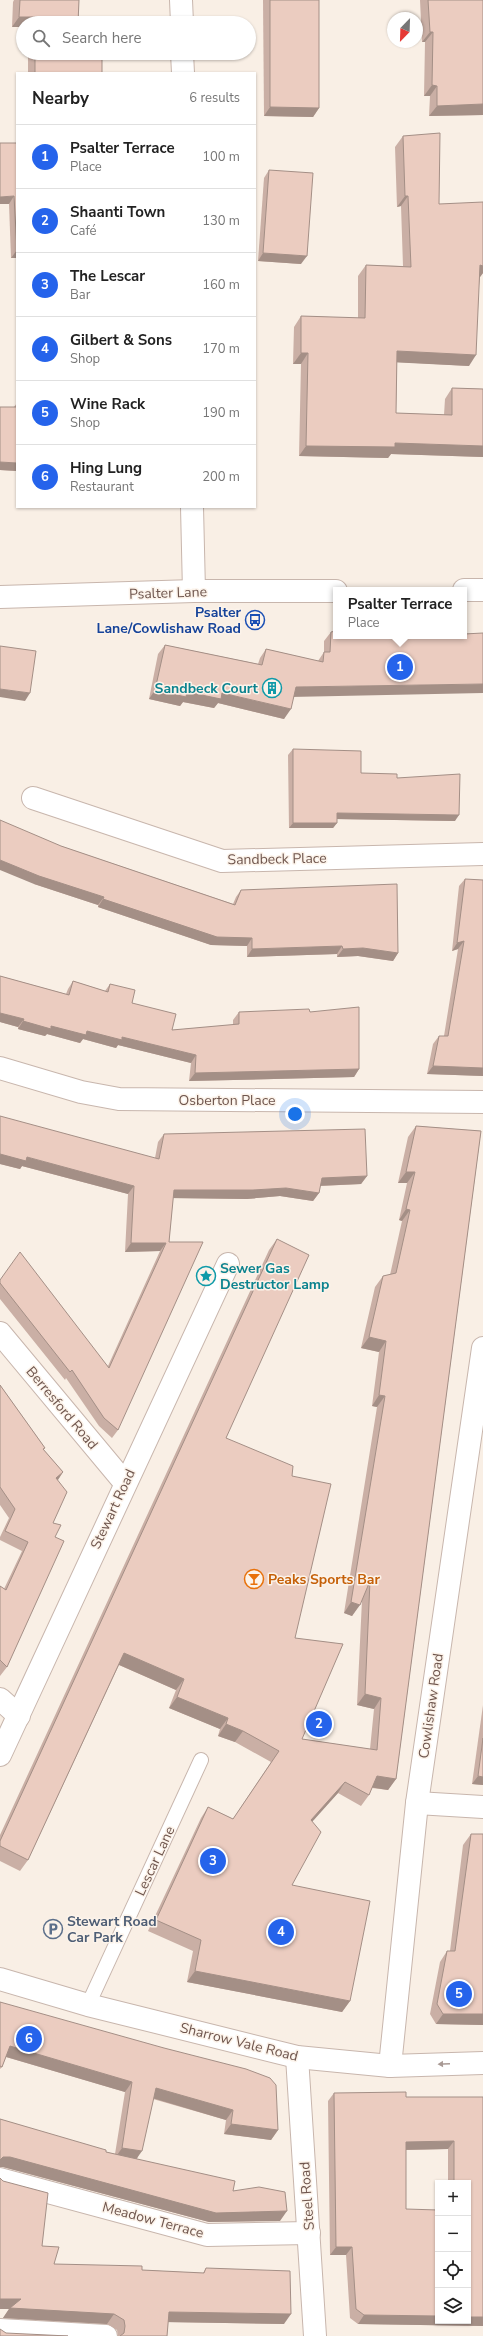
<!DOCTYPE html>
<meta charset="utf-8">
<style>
:root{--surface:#fff;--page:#f2f2f2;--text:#222;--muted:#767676;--line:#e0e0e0;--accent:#2563eb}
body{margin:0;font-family:"Nunito Sans",sans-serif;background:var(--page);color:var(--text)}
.controls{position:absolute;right:12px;bottom:12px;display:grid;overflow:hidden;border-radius:0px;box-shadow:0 1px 3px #0004}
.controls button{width:36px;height:36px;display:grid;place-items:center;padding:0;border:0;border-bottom:1px solid var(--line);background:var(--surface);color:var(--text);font:20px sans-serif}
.compass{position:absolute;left:387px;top:12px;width:36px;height:36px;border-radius:50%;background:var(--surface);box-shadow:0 1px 3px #0004;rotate:203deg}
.you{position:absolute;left:295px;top:1114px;width:14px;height:14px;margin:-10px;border:3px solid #fff;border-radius:50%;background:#1a73e8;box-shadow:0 0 0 6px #1a73e833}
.badge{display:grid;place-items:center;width:26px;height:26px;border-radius:50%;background:var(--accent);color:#fff;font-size:13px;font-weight:700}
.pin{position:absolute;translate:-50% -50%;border:2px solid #fff;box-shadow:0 1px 4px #0006}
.popup{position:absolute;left:333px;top:587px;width:134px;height:52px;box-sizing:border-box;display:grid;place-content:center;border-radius:0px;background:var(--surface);filter:drop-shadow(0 1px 3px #0005);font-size:13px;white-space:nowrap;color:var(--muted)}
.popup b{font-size:15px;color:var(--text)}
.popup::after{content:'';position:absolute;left:50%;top:100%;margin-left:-8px;border:8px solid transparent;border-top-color:var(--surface)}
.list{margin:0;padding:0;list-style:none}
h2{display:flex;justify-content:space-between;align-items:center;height:52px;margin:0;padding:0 16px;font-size:17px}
h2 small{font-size:13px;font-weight:400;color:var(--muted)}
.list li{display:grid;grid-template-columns:26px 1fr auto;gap:12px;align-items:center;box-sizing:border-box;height:64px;padding:0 16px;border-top:1px solid var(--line)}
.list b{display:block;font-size:15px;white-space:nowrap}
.list p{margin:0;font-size:13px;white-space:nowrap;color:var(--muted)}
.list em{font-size:13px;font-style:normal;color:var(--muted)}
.icon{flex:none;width:22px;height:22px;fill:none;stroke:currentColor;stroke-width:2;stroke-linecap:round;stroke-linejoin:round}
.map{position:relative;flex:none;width:483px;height:2336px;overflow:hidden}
.search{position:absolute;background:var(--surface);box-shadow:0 1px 3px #0004;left:16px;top:16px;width:240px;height:44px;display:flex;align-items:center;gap:10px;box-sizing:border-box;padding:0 14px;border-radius:22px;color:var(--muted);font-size:15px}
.panel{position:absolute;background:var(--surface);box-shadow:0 1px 3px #0004;left:16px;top:72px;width:240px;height:436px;border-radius:0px}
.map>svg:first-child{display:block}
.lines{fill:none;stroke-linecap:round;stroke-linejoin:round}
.service-casing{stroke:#c8b6ad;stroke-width:16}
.minor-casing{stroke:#c8b6ad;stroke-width:24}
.tertiary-casing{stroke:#c8b6ad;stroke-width:24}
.service{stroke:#fff;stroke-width:14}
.minor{stroke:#fff;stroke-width:22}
.tertiary{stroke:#fff;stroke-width:22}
.wall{fill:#caafa5;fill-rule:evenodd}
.shaded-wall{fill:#a48f86}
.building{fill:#ebccc0;stroke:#a48f86}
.oneway{fill:#a89994}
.labels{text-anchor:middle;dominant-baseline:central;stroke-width:3;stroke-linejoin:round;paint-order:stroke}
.street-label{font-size:14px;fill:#6e554d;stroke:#fcf3ea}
.transit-label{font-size:14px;font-weight:bold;fill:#164399;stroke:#fcf3ea;text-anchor:end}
.culture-label{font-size:14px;font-weight:bold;fill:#0d838f;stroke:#fcf3ea;text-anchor:end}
.food-label{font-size:14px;font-weight:bold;fill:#c56008;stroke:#fcf3ea;text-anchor:start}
.service-label{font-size:14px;font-weight:bold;fill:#4e5e75;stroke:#fcf3ea;text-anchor:start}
</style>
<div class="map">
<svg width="483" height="2336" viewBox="0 0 483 2336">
<rect width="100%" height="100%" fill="#f9efe5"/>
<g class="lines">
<g class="service-casing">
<polyline id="service" points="88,2005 201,1760"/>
</g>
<g class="minor-casing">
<g id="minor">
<polyline points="181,0 182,23"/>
<polyline points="182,53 183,73"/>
<polyline points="192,507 194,591"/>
<polyline points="33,798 222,861 483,854"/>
<polyline points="0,1068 81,1092 119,1099 483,1102"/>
<polyline points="0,1333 125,1483"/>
<polyline points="0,1699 19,1716"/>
<polyline points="0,1755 228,1264"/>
<polyline points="417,1803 483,1807"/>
<polyline points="297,2057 315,2336"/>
<polyline points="390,2066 417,1803 483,1348"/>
<polyline points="0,2179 207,2235 309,2233"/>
<polyline points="0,2330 106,2336"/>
</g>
</g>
<g class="tertiary-casing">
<g id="tertiary">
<polyline points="464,590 483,590"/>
<polyline points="0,597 194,591 336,591"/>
<polyline points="0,1979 88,2005 297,2057 390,2066 483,2063"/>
</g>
</g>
<use href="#service" class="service"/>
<use href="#minor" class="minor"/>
<use href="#tertiary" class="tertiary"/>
</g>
<g class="wall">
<polygon points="14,0 79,0 78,23 23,23 12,27 13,2"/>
<polygon points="263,0 319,0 319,108 313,117 264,116"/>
<polygon points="420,0 483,0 483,115 429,116 430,96 424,96 425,42 422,42"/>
<rect x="28" y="53" width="74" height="20"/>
<polygon points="403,136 439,204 483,208 483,273 480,277 469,366 397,362 396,413 444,415 445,399 452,388 483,389 483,457 391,454 388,458 299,456 301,364 293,364 294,327 301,316 358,318 358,276 366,265 403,266 401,206 397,207 395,147"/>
<polygon points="17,143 17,258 11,258 9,204"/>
<polygon points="269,170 301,264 258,261 264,178"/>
<polygon points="17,403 17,471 0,470 0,407 14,407"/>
<polygon points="331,632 362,636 294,697 284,719 218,703 214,708 183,702 180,706 149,699 158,654 165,645 258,664 260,658 266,649 318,661 324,652 324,641"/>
<polygon points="293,749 361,773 397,778 455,821 337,819 337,823 333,828 289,828 288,755"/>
<polygon points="61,846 233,904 236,897 241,890 398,953 393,961 358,956 337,957 337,954 247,957 247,946 211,945 98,907 98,905 34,884"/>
<polygon points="465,879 483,1076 427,1074 433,1044 439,1036 444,1036 458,949 452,951 459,886"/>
<polygon points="0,976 66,994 68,989 73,981 105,991 110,984 132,1003 172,1030 233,1025 233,1020 239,1012 310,1012 359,1069 354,1077 189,1081 191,1063 118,1045 116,1048 83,1039 80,1043 47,1034 45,1036 18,1029 18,1027 0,1022"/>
<polygon points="416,1126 481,1131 396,1779 388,1790 372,1788 369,1795 361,1806 338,1793 312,1821 292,1885 350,2001 342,2012 187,1982 193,1951 148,1931 201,1818 208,1807 233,1819 271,1762 235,1742 218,1736 220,1729 169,1708 176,1690 119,1665 28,1860 20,1871 0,1861 0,1835 269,1250 277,1239 226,1438 292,1476 295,1638 302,1739 370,1749 374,1709 357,1705 362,1600 352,1616 344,1613 377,1407 372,1406 379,1352 361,1348 375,1287 383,1276 390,1275 402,1221 399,1220 407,1183 398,1183 408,1137"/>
<polygon points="164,1134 367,1176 361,1184 320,1186 319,1193 313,1201 280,1196 247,1199 173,1198 169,1242 118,1430 112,1438 99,1426 66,1378 65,1380 0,1299 0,1280 108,1366 160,1251 125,1252 128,1194 22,1166 20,1169 0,1164 155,1158 158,1142"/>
<polygon points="0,1385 45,1448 43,1449 63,1472 58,1480 53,1523 55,1537 7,1667 0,1676 0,1586 4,1589 22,1551 0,1540 0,1537 9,1518 0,1505"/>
<polygon points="483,1705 483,1785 472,1784"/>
<polygon points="471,1834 483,2025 436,2024 430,2014 440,1962 447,1951 450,1951 463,1845"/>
<polygon points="0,2002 278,2130 271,2140 224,2134 226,2120 153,2099 137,2159 233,2191 280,2221 209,2222 3,2167 0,2167 0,2119 106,2152 115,2154 125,2092 6,2057 2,2067 0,2069"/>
<path d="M334 2093 406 2097H483V2326L358 2324 350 2318 346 2255H330L328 2101ZM448 2149V2183H468L438 2321 406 2209V2150Z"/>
<polygon points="0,2178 42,2246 54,2264 142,2270 203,2273 206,2268 284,2324 168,2322 167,2336 118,2336 117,2330 107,2324 3,2318 9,2309 0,2309"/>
</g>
<g class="shaded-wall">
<polygon points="19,17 35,17 31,23 23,23 23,27 12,27"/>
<polygon points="430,32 433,32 425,42 422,42"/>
<polygon points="432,85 437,86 430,96 424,96"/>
<polygon points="483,104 483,115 429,116 437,106"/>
<polygon points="270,107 319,108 313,117 264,116"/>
<polygon points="14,196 9,204 0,204 0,197"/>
<polygon points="405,196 408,196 401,206 397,207"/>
<polygon points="17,250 17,258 11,258"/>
<polygon points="263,253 307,256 301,264 258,261"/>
<polygon points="480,265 483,266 483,273 480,277 472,276"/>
<polygon points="397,351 476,355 469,366 389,362"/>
<polygon points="301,353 308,353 301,364 293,364"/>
<polygon points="395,443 483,446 483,457 391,454 388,458 299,456 306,446"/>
<polygon points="0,462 17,463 17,471 0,470"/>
<polygon points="483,684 483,693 290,697 296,687"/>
<polygon points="0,689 30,693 25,701 0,697"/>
<polygon points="155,690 187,692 222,693 291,709 284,719 218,703 214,708 183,702 180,706 149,699"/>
<polygon points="337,813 459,815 455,821 333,819"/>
<polygon points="293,823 337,823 333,828 289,828"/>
<polygon points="0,860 104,897 98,905 34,884 0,870"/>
<polygon points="103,899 252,938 247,946 211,945 98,907"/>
<polygon points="464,941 458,949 452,951 457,943"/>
<polygon points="342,946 337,954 247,957 252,949"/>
<polygon points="363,948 398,953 393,961 358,956 337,957 343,949"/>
<polygon points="0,1013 24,1019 18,1027 0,1022"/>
<polygon points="23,1021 122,1037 196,1055 191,1063 118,1045 116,1048 83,1039 80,1043 47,1034 45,1036 18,1029"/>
<polygon points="433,1066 483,1068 483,1076 427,1074"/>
<polygon points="359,1069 354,1077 189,1081 195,1073"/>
<polygon points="0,1154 27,1157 134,1186 128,1194 22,1166 20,1169 0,1164"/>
<polygon points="406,1172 415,1172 407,1183 398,1183"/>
<polygon points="367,1176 361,1184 316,1186 322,1178"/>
<polygon points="286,1188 319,1193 313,1201 280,1196 247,1199 168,1198 174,1190"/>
<polygon points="406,1209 410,1210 402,1221 399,1220"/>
<polygon points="131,1243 166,1243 160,1251 125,1252"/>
<polygon points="369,1337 386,1341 379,1352 361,1348"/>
<polygon points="379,1395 385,1396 377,1407 372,1406"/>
<polygon points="63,1472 57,1481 56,1478"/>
<polygon points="351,1602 360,1605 352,1616 344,1613"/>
<polygon points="124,1653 184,1679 176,1690 117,1664"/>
<polygon points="365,1694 381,1698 374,1709 357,1705"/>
<polygon points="177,1697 228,1718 220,1729 169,1708"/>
<polygon points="226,1724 243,1731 235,1742 218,1736"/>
<polygon points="377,1776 396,1779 388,1790 369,1787"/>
<polygon points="478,1776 483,1777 483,1785 472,1784"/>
<polygon points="345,1782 338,1793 304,1831 311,1820"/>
<polygon points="195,1971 350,2001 342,2012 187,1982"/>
<polygon points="443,2014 483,2014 483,2025 436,2024"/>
<polygon points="10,2046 132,2082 125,2092 3,2056"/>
<polygon points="156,2088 233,2110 226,2120 149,2097"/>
<polygon points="231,2124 278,2130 271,2140 224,2134"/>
<polygon points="454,2141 448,2149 400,2150 406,2142"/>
<polygon points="122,2148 142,2151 135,2161 115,2158"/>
<polygon points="3,2157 10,2157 287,2211 280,2221 209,2222 3,2167 0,2167 0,2160"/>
<polygon points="336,2247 352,2247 346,2255 330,2255"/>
<polygon points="0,2299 21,2299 114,2314 107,2324 3,2318 9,2309 0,2309"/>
<polygon points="169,2312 291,2314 284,2324 162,2322"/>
<polygon points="364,2315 438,2316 438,2321 468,2321 468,2317 483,2317 483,2326 358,2324"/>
</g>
<g class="building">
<polygon points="20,0 79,0 78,23 35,23 35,17 19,17"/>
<polygon points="270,0 319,0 319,108 270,107"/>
<polygon points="428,0 483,0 483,104 437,106 437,86 432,85 433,32 430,32"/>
<rect x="35" y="53" width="67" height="20"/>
<polygon points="440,133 439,204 483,202 483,266 480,265 476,355 397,351 396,413 452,415 452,388 483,389 483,446 395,443 395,447 306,446 308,353 301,353 301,316 365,318 366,265 411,267 408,196 405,196 403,136"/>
<polygon points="0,143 17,143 17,250 14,196 0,197"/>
<polygon points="269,170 313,173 307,256 263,253"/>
<polygon points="0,407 17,407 17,463 0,462"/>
<polygon points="336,631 336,636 362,636 362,637 389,636 464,636 464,634 483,633 483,684 296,687 291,709 222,693 221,699 187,692 186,697 155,690 165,645 262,665 266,649 323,662 324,652 330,652 331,632"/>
<polygon points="0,646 36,651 30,693 0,689"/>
<polygon points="293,749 361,751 361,773 397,774 397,778 460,774 459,815 337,813 337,823 293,823"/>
<polygon points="0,820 61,846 235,905 241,890 397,884 398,953 363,948 343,949 342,946 252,949 252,938 217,937 103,899 104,897 39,876 0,860"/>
<polygon points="465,879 483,880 483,1068 433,1066 439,1036 448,1036 464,941 457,943"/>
<polygon points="0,976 69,995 73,981 108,992 110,984 135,990 132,1003 176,1014 172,1030 239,1024 239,1012 309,1009 310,1012 359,1007 359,1069 195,1073 196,1055 122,1037 122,1040 87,1031 86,1035 51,1026 51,1029 23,1021 24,1019 0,1013"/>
<polygon points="0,1116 159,1159 164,1134 365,1129 367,1176 322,1178 319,1193 286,1188 253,1190 174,1190 169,1242 203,1242 118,1430 104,1418 72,1370 70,1372 0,1283 0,1280 20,1252 109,1368 166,1243 131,1243 134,1186 27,1157 26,1161 0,1154"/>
<polygon points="416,1126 481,1131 396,1779 377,1776 369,1795 345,1782 311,1820 321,1832 292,1885 370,1901 350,2001 195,1971 201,1940 156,1920 208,1807 233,1819 279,1751 243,1731 226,1724 228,1718 177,1697 184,1679 124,1653 28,1860 0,1846 0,1841 277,1239 309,1255 226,1438 293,1466 292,1476 331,1484 295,1638 343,1644 302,1739 377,1750 381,1698 365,1694 370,1581 360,1605 351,1602 385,1396 379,1395 386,1341 369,1337 383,1276 396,1273 410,1210 406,1209 415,1172 406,1172"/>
<polygon points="0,1385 45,1448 43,1449 63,1472 56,1478 67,1492 53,1523 61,1525 55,1537 64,1541 7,1667 0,1660 0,1586 6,1590 28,1542 5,1531 15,1509 0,1487"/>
<polygon points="483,1738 483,1777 478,1776"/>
<polygon points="471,1834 483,1834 483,2014 443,2014 437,2004 447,1951 455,1951"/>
<polygon points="0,2002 164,2048 246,2069 270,2078 276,2085 278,2130 231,2124 233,2110 156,2088 142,2151 122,2148 132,2082 10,2046 2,2067 0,2066"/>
<polygon points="406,2092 406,2097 483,2097 483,2317 468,2317 468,2183 454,2183 454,2141 406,2142 406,2209 438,2210 438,2316 364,2315 356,2309 352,2247 336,2247 334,2093"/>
<polygon points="0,2119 106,2150 106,2152 235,2181 233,2191 259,2187 285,2192 287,2211 216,2213 10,2157 3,2157 0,2160"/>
<polygon points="0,2178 3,2181 48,2193 42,2246 59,2247 54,2264 142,2266 142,2270 204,2273 206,2268 290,2271 291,2314 169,2312 167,2336 120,2336 124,2333 125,2326 124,2320 114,2314 10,2308 21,2299 0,2299"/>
<polygon points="0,2329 6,2333 68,2336 0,2336"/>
</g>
<defs><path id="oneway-solid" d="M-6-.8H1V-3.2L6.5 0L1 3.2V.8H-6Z"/></defs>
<use class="oneway" href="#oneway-solid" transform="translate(444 2064) rotate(178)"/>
<defs>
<g id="bus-ring" transform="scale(1)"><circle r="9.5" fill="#fcf3ea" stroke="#1a4fb4" stroke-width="1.5"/><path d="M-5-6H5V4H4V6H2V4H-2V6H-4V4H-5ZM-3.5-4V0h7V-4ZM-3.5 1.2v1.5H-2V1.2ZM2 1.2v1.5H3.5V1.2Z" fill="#1a4fb4"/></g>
<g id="building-ring" transform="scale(1)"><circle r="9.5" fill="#fcf3ea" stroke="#0f9aa8" stroke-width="1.5"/><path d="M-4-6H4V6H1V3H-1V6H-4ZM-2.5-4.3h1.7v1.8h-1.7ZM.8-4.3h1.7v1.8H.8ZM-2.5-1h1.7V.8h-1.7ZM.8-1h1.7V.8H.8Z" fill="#0f9aa8"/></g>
<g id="sight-ring" transform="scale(1)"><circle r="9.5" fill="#fcf3ea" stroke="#0f9aa8" stroke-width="1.5"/><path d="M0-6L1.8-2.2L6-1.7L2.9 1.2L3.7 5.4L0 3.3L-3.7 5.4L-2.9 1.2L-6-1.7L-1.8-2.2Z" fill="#0f9aa8"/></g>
<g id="bar-ring" transform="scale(1)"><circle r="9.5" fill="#fcf3ea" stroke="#e8710a" stroke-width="1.5"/><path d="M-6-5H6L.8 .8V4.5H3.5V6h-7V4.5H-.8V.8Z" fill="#e8710a"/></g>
<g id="parking-ring" transform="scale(1)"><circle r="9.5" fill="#fcf3ea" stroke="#5c6f8a" stroke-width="1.5"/><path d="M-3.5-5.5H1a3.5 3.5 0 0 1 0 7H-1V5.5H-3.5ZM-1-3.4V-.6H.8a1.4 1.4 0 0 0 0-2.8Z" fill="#5c6f8a"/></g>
</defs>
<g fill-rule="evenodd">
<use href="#bus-ring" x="255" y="620"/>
<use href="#building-ring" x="272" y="688"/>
<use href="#sight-ring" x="206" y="1276"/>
<use href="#bar-ring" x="254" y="1579"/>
<use href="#parking-ring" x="53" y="1929"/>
</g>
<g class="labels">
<g class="street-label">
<text transform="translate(168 593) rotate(-2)">Psalter Lane</text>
<text transform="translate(277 859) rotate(-1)">Sandbeck Place</text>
<text x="227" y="1100">Osberton Place</text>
<text transform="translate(62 1408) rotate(50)">Berresford Road</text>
<text transform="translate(113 1509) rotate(-65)">Stewart Road</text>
<text transform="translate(431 1706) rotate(-82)">Cowlishaw Road</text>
<text transform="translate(155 1861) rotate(-65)">Lescar Lane</text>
<text transform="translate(239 2042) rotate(14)">Sharrow Vale Road</text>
<text transform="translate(307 2196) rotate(-94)">Steel Road</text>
<text transform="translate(153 2220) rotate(15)">Meadow Terrace</text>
</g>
<g class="transit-label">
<text x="241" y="612">Psalter<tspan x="241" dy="16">Lane/Cowlishaw Road</tspan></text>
</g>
<g class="culture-label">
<text x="258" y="688">Sandbeck Court</text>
<text x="220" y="1268" text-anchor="start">Sewer Gas<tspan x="220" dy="16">Destructor Lamp</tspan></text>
</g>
<g class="food-label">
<text x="268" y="1579">Peaks Sports Bar</text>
</g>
<g class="service-label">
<text x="67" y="1921">Stewart Road<tspan x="67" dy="16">Car Park</tspan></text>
</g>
</g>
</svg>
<div class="controls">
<button>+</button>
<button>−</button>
<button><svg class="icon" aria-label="locate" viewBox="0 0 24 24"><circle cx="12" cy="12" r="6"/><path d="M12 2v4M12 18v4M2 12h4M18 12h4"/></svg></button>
<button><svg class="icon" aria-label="layers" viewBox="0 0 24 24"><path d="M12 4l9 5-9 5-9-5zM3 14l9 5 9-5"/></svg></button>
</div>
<svg class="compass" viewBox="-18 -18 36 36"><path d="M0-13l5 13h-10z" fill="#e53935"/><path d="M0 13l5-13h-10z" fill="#767676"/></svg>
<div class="you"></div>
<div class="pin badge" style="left:400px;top:667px">1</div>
<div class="popup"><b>Psalter Terrace</b>Place</div>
<div class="pin badge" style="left:319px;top:1724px">2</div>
<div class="pin badge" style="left:213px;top:1861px">3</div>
<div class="pin badge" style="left:281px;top:1932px">4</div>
<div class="pin badge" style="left:459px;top:1994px">5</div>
<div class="pin badge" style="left:29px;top:2039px">6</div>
<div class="search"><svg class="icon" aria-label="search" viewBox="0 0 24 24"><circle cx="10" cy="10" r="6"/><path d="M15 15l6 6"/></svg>Search here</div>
<section class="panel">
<h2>Nearby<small>6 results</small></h2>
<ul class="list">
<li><span class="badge">1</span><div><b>Psalter Terrace</b><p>Place</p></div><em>100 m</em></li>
<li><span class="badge">2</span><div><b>Shaanti Town</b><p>Café</p></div><em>130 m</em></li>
<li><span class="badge">3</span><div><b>The Lescar</b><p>Bar</p></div><em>160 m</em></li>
<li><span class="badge">4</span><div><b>Gilbert &amp; Sons</b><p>Shop</p></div><em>170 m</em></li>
<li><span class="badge">5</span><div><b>Wine Rack</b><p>Shop</p></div><em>190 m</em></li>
<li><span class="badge">6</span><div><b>Hing Lung</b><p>Restaurant</p></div><em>200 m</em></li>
</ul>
</section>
</div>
